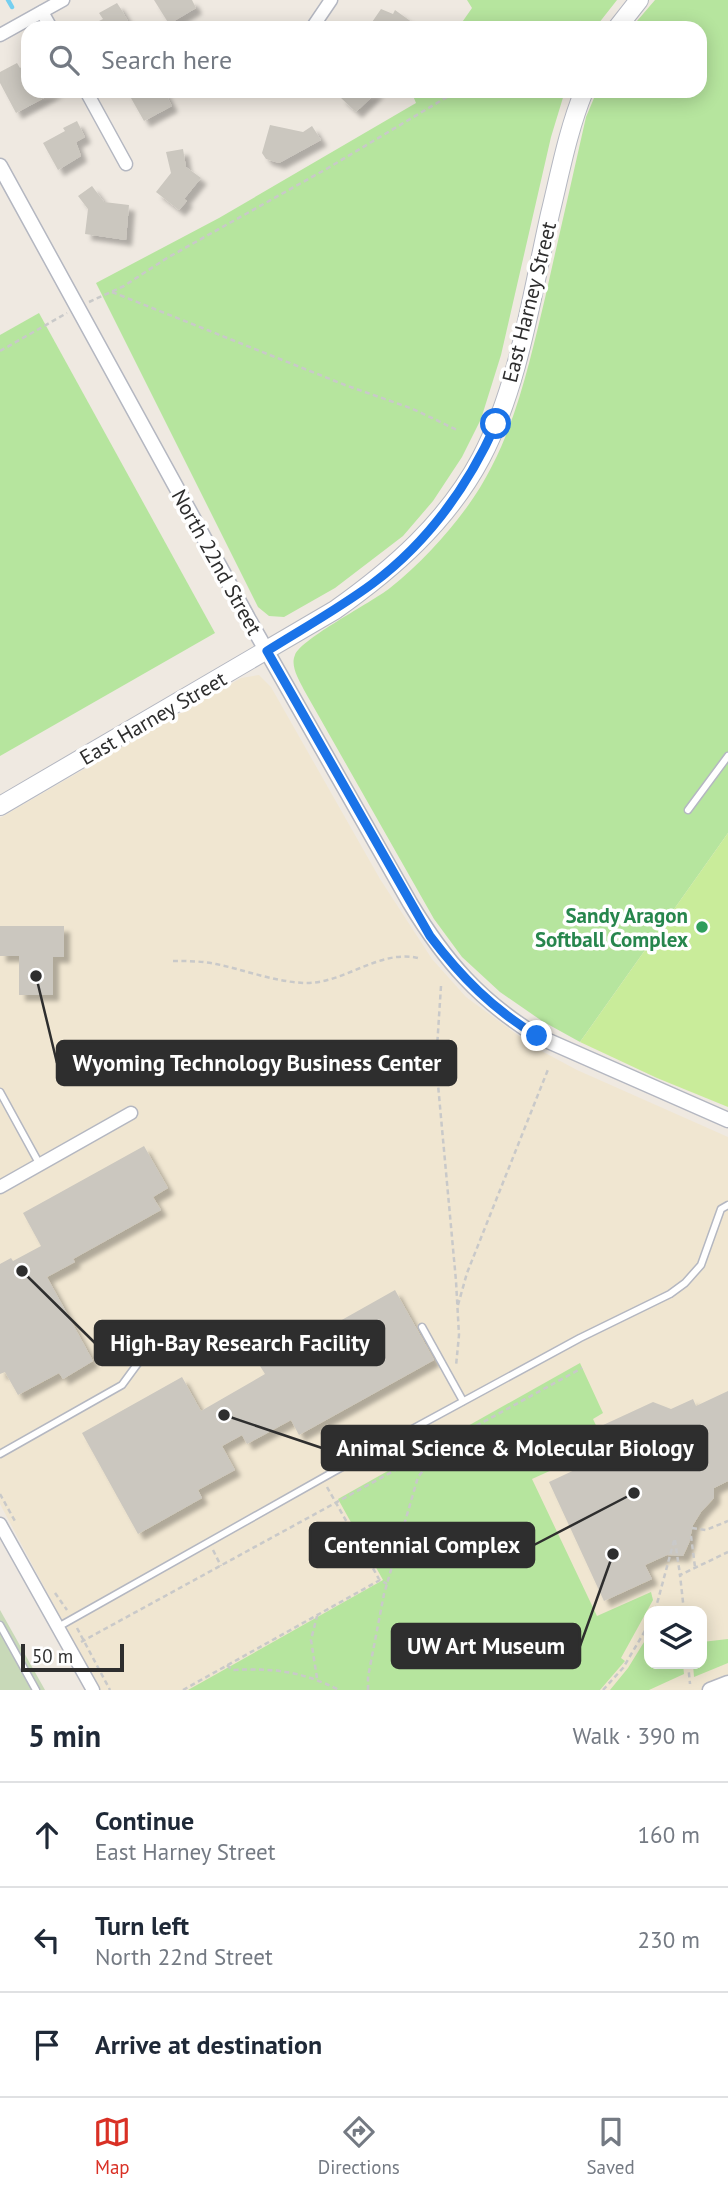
<!DOCTYPE html>
<meta charset="utf-8">
<style>
:root{--surface:#fff;--page:#f2f2f3;--text:#1f2937;--muted:#747a83;--line:#e0e1e3;--accent:#d93025}
body{margin:0;font-family:"PT Sans",sans-serif;background:var(--page);color:var(--text)}
.controls{position:absolute;right:21px;bottom:21px;display:grid;overflow:hidden;border-radius:14px;box-shadow:0 4px 18px #0003}
.controls button{width:63px;height:63px;display:grid;place-items:center;padding:0;border:0;border-bottom:2px solid var(--line);background:var(--surface);color:var(--text);font:35px sans-serif}
.scale{position:absolute;left:21px;bottom:18px;width:103px;box-sizing:border-box;padding-left:7px;border:4px solid #2e2e2e;border-top:0;font-size:19px;line-height:24px;white-space:nowrap;color:#2e2e2e;-webkit-text-stroke:5px #fff;paint-order:stroke}
.stop{position:absolute;width:21px;height:21px;margin:-16px;border:5px solid #1a73e8;border-radius:50%;background:#fff}
.stop.end{background:#1a73e8;border-color:#fff;box-shadow:0 2px 7px #0008}
.list{margin:0;padding:0;list-style:none}
h2{display:flex;justify-content:space-between;align-items:center;height:91px;margin:0;padding:0 28px;font-size:30px}
h2 small{font-size:23px;font-weight:400;color:var(--muted)}
.list li{display:grid;grid-template-columns:46px 1fr auto;gap:21px;align-items:center;box-sizing:border-box;height:105px;padding:0 28px;border-top:2px solid var(--line)}
.list b{display:block;font-size:26px;white-space:nowrap}
.list p{margin:0;font-size:23px;white-space:nowrap;color:var(--muted)}
.list em{font-size:23px;font-style:normal;color:var(--muted)}
.icon{flex:none;width:38px;height:38px;fill:none;stroke:currentColor;stroke-width:2;stroke-linecap:round;stroke-linejoin:round}
.map{position:relative;flex:none;width:728px;height:1690px;overflow:hidden}
.search{position:absolute;background:var(--surface);box-shadow:0 4px 18px #0003;left:21px;right:21px;top:21px;height:77px;display:flex;align-items:center;gap:18px;box-sizing:border-box;padding:0 24px;border-radius:21px;color:var(--muted);font-size:26px}
.sheet{height:406px;background:var(--surface)}
nav{display:flex;justify-content:space-around;align-items:center;box-sizing:border-box;height:98px;border-top:2px solid var(--line);background:var(--surface);font-size:19px;color:var(--muted)}
nav a{display:grid;justify-items:center;gap:4px}
nav .on{color:var(--accent)}
.map>svg:first-child{display:block}
.education{fill:#f0e6d1;fill-rule:evenodd}
.green{fill:#b6e59e}
.cemetery{fill:#c8d9b8}
.pitch{fill:#c9ec9a}
.lines{fill:none;stroke-linecap:round;stroke-linejoin:round}
.stream{stroke:#75cff0;stroke-width:4.5}
.building{fill:#cbc7bf;filter:url(#shadow)}
.service-casing{stroke:#b4b7c1;stroke-width:9}
.minor-casing{stroke:#b4b7c1;stroke-width:15}
.tertiary-casing{stroke:#b4b7c1;stroke-width:17}
.secondary-casing{stroke:#b4b7c1;stroke-width:20}
.path{stroke:#c9c9c9;stroke-width:2.5;stroke-dasharray:5 3.5;stroke-linecap:butt}
.service{stroke:#fff;stroke-width:6}
.minor{stroke:#fff;stroke-width:12}
.tertiary{stroke:#fff;stroke-width:14}
.secondary{stroke:#fff;stroke-width:18}
.route{stroke:#1a73e8;stroke-width:9}
.leisure-dot{fill:#2e9e5b;stroke:#fff;stroke-width:2.5}
.labels{text-anchor:middle;dominant-baseline:central;stroke-width:7;stroke-linejoin:round;paint-order:stroke}
.street-label{font-size:21px;fill:#2e2e2e;stroke:#fff}
.leisure-label{font-size:21px;font-weight:bold;fill:#27864d;stroke:#fff;text-anchor:end}
.leader{fill:none;stroke:#2e2e2e;stroke-width:2.5}
.callout-dot{fill:#2e2e2e;stroke:#fff;stroke-width:2.5}
.callout{fill:#2e2e2e;stroke:#2e2e2e;stroke-width:2.5}
.callout-label{font-size:23px;text-anchor:middle;font-weight:bold;fill:#fff}
</style>
<div class="map">
<svg width="728" height="1690" viewBox="0 0 728 1690">
<defs>
<filter id="shadow"><feDropShadow dx="6" dy="6" stdDeviation="2" flood-color="#0004"/></filter>
</defs>
<rect width="100%" height="100%" fill="#efe9e1"/>
<path class="education" d="M259 675 271 687 380 879 432 959 466 997 534 1047 577 1070 728 1137V1690H99L0 1504V818L241 678ZM649 1611H702V1664H649Z"/>
<g class="green">
<polygon points="467,0 617,0 595,28 458,28 472,8"/>
<path d="M655 0H728V833L580 1042 542 1021 500 992 462 957 434 919 304 690C299 680 290 666 295 655 302 638 371 603 390 588 419 565 445 537 467 507 513 444 528 368 546 294 559 235 573 176 586 117L597 91H700V28H631Z"/>
<polygon points="411,91 565,91 551,137 501,355 481,419 462,457 433,501 403,536 335,588 284,617 269,616 258,607 96,283 219,218 416,103"/>
<polygon points="39,313 215,633 0,756 0,335"/>
<polygon points="580,1363 603,1413 593,1419 601,1436 593,1441 598,1449 532,1479 597,1616 651,1592 653,1600 621,1658 625,1661 600,1690 188,1690 383,1580 338,1499"/>
<polygon points="649,1634 649,1664 683,1664 684,1674 649,1690 610,1690 628,1668"/>
<polygon points="728,1639 728,1663 694,1677 693,1664 702,1664 702,1642"/>
</g>
<polygon class="cemetery" points="0,1610 45,1690 0,1690"/>
<polygon class="pitch" points="728,833 728,1107 657,1078 580,1042"/>
<g class="lines">
<polyline class="stream" points="8,0 12,7"/>
</g>
<g class="building">
<polygon points="154,0 192,0 196,8 169,24"/>
<polygon points="117,3 121,9 132,28 103,28 99,21 103,19 99,13"/>
<polygon points="381,9 393,14 395,10 420,28 368,28"/>
<polygon points="17,63 20,68 28,63 28,91 57,91 16,113 0,83 0,72"/>
<polygon points="127,91 164,91 172,106 144,121"/>
<polygon points="346,91 378,91 356,112 340,97"/>
<polygon points="77,121 85,137 76,142 81,156 58,170 43,143 65,131 63,128"/>
<polygon points="270,125 303,132 312,126 321,140 279,163 266,159 262,153"/>
<polygon points="183,149 186,167 201,178 184,199 187,201 179,210 156,192 171,173 166,152"/>
<polygon points="92,186 104,202 129,205 126,240 85,234 88,209 78,196"/>
<polygon points="0,926 64,926 64,957 53,957 53,995 19,995 19,956 0,956"/>
<polygon points="144,1146 168,1188 153,1197 161,1210 73,1259 75,1262 47,1277 93,1361 63,1379 59,1373 18,1395 5,1372 0,1374 0,1264 11,1258 13,1261 41,1246 23,1213"/>
<polygon points="395,1290 434,1360 299,1435 291,1420 247,1444 242,1435 222,1446 235,1470 198,1490 202,1498 138,1534 82,1433 182,1377 201,1411 265,1374 260,1366"/>
<polygon points="728,1391 728,1481 714,1488 714,1498 701,1512 693,1525 689,1543 683,1556 667,1555 645,1565 652,1579 604,1601 549,1482 613,1452 601,1426 653,1402 671,1409 693,1399 696,1406"/>
</g>
<g class="lines">
<g class="service-casing">
<g id="service">
<polyline points="688,810 728,756"/>
<polyline points="0,1092 40,1165"/>
<polyline points="422,1327 463,1401"/>
<polyline points="0,1454 122,1385 144,1355 155,1335"/>
<polyline points="0,1625 36,1690"/>
<polyline points="58,1627 335,1471 580,1338 670,1294 685,1283 701,1265 721,1209 728,1205"/>
</g>
</g>
<g class="minor-casing">
<g id="minor">
<polyline points="42,12 51,28"/>
<polyline points="312,28 331,0"/>
<polyline points="0,35 63,0"/>
<polyline points="86,91 126,164"/>
<polyline points="0,1187 131,1113"/>
<polyline points="0,1524 93,1690"/>
</g>
</g>
<g class="tertiary-casing">
<g id="tertiary">
<path d="M0 166 249 620 410 903C445 961 479 1000 537 1036L728 1120"/>
<polyline points="710,1690 728,1683"/>
</g>
</g>
<g class="secondary-casing">
<g id="secondary">
<polyline points="617,28 639,0"/>
<path d="M0 806 335 610C393 569 447 522 481 458 519 386 532 293 550 214 560 173 568 130 584 91"/>
</g>
</g>
<g class="path">
<polyline points="569,28 582,21"/>
<polyline points="112,292 345,385 413,409 457,430"/>
<polyline points="89,302 124,286 167,258 328,168 457,91"/>
<polyline points="0,351 67,313"/>
<path d="M173 961C187 961 202 961 216 964 245 970 275 982 305 983 344 984 379 949 418 958"/>
<polyline points="441,986 436,1063 456,1281 459,1335 456,1366"/>
<polyline points="458,1305 467,1273 549,1067"/>
<polyline points="327,1487 379,1579"/>
<polyline points="0,1494 16,1523"/>
<polyline points="692,1528 706,1530 728,1521"/>
<polyline points="691,1536 695,1567"/>
<polyline points="675,1540 680,1575"/>
<polyline points="213,1550 221,1566"/>
<polyline points="55,1593 67,1610"/>
<polyline points="655,1611 675,1537"/>
<polyline points="684,1611 680,1575 728,1552"/>
<polyline points="77,1628 110,1690"/>
<polyline points="81,1642 582,1368"/>
<polyline points="688,1664 690,1684"/>
<path d="M227 1665 232 1670C274 1668 301 1671 339 1690"/>
<polyline points="317,1678 311,1640 317,1616"/>
<polyline points="183,1690 380,1580 387,1584"/>
<polyline points="368,1690 368,1677 384,1594 418,1477 445,1443"/>
<polyline points="603,1690 623,1668 649,1624"/>
</g>
<use href="#service" class="service"/>
<use href="#minor" class="minor"/>
<use href="#tertiary" class="tertiary"/>
<use href="#secondary" class="secondary"/>
</g>
<g class="lines">
<path class="route" d="M496 424C468 486 427 543 372 584 338 609 302 629 267 651L430 936C461 977 493 1009 537 1036"/>
</g>
<circle class="leisure-dot" cx="702" cy="927" r="7"/>
<g class="labels">
<g class="street-label">
<text transform="translate(529 302) rotate(-76)">East Harney Street</text>
<text transform="translate(217 562) rotate(61)">North 22nd Street</text>
<text transform="translate(153 718) rotate(-30)">East Harney Street</text>
</g>
<g class="leisure-label">
<text x="688" y="915">Sandy Aragon<tspan x="688" dy="24">Softball Complex</tspan></text>
</g>
</g>
<path class="leader" d="M36 976L57 1063M22 1271L95 1343M224 1415L322 1448M634 1493L534 1545M613 1554L580 1646"/>
<g class="callout-dot">
<circle cx="36" cy="976" r="7"/>
<circle cx="22" cy="1271" r="7"/>
<circle cx="224" cy="1415" r="7"/>
<circle cx="634" cy="1493" r="7"/>
<circle cx="613" cy="1554" r="7"/>
</g>
<g class="callout">
<rect x="57" y="1041" width="399" height="44" rx="7"/>
<rect x="95" y="1321" width="289" height="44" rx="7"/>
<rect x="322" y="1426" width="385" height="44" rx="7"/>
<rect x="310" y="1523" width="224" height="44" rx="7"/>
<rect x="392" y="1624" width="188" height="44" rx="7"/>
</g>
<g class="callout-label">
<text x="257" y="1071">Wyoming Technology Business Center</text>
<text x="240" y="1351">High-Bay Research Facility</text>
<text x="515" y="1456">Animal Science &amp; Molecular Biology</text>
<text x="422" y="1553">Centennial Complex</text>
<text x="486" y="1654">UW Art Museum</text>
</g>
</svg>
<div class="controls">
<button><svg class="icon" aria-label="layers" viewBox="0 0 24 24"><path d="M12 4l9 5-9 5-9-5zM3 14l9 5 9-5"/></svg></button>
</div>
<div class="scale">50 m</div>
<div class="stop" style="left:496px;top:424px"></div>
<div class="stop end" style="left:537px;top:1036px"></div>
<div class="search"><svg class="icon" aria-label="search" viewBox="0 0 24 24"><circle cx="10" cy="10" r="6"/><path d="M15 15l6 6"/></svg>Search here</div>
</div>
<section class="sheet">
<h2>5 min<small>Walk · 390 m</small></h2>
<ul class="list">
<li><svg class="icon" aria-label="ahead" viewBox="0 0 24 24"><path d="M12 20V5M6 11l6-6 6 6"/></svg><div><b>Continue</b><p>East Harney Street</p></div><em>160 m</em></li>
<li><svg class="icon" aria-label="left" viewBox="0 0 24 24"><path d="M17 20v-9H6M10 6l-5 5 5 5"/></svg><div><b>Turn left</b><p>North 22nd Street</p></div><em>230 m</em></li>
<li><svg class="icon" aria-label="arrive" viewBox="0 0 24 24"><path d="M6 21V4h12l-3 4 3 4H6"/></svg><div><b>Arrive at destination</b></div></li>
</ul>
</section>
<nav>
<a class="on"><svg class="icon" aria-label="map" viewBox="0 0 24 24"><path d="M3 6l6-2 6 2 6-2v14l-6 2-6-2-6 2zM9 4v14M15 6v14"/></svg>Map</a>
<a><svg class="icon" aria-label="directions" viewBox="0 0 24 24"><path d="M12 3l9 9-9 9-9-9zM9 14v-3h6M13 9l2 2-2 2"/></svg>Directions</a>
<a><svg class="icon" aria-label="saved" viewBox="0 0 24 24"><path d="M7 4h10v16l-5-4-5 4z"/></svg>Saved</a>
</nav>
